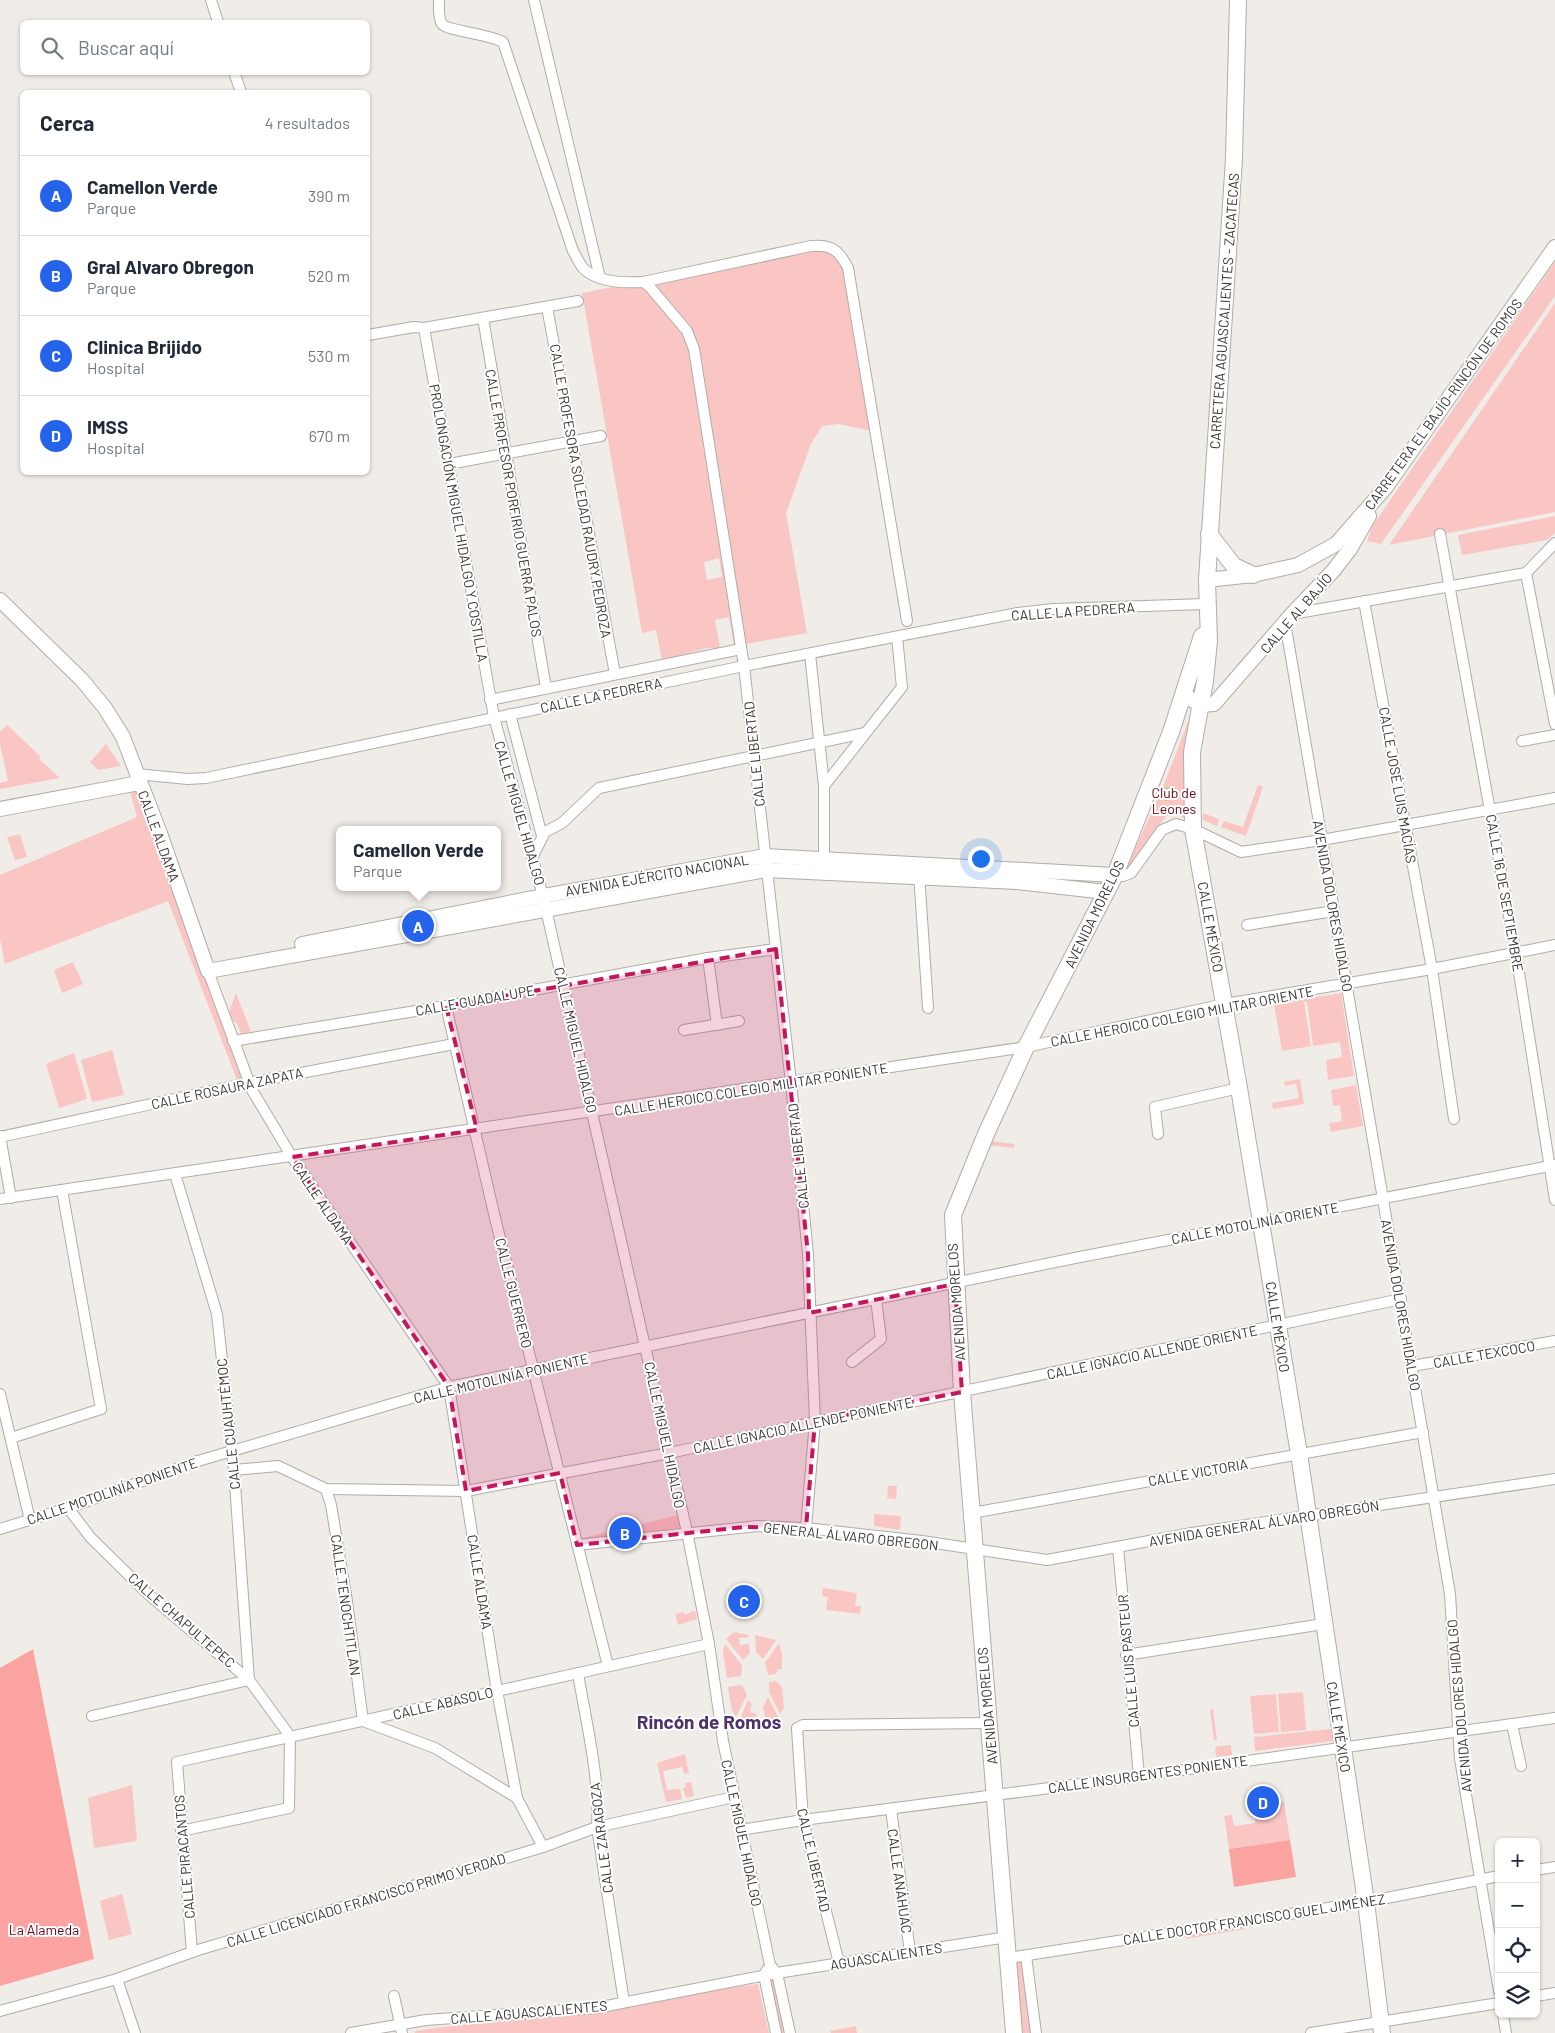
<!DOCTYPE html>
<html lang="es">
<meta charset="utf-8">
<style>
:root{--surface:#fff;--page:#f6f6f7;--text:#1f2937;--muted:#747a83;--line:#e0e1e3;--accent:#2563eb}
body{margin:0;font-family:Barlow,sans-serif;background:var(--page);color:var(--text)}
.controls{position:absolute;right:15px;bottom:15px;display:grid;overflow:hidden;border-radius:8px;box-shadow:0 1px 4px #0004}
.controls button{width:45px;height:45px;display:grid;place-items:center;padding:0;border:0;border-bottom:1px solid var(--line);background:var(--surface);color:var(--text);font:25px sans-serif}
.you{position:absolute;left:980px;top:858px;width:18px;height:18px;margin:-12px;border:4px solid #fff;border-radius:50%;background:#1a73e8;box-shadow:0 0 0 8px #1a73e833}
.badge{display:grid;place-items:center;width:32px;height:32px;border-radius:50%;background:var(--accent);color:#fff;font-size:16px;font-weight:700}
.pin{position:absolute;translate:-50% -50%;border:2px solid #fff;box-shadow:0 1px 5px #0006}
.popup{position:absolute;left:336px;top:826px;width:165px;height:65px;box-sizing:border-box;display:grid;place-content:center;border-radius:8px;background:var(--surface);filter:drop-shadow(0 1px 4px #0005);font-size:16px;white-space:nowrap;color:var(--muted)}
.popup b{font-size:19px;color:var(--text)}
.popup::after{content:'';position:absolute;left:50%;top:100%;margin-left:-10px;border:10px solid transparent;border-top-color:var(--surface)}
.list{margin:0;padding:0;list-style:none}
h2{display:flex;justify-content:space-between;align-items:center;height:65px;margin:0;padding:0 20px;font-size:21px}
h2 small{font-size:16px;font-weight:400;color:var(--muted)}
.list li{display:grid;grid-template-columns:32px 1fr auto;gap:15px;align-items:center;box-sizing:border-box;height:80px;padding:0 20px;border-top:1px solid var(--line)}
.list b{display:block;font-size:19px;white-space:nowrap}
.list p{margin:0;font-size:16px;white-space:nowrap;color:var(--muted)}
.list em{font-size:16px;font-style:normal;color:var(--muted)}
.icon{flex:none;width:28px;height:28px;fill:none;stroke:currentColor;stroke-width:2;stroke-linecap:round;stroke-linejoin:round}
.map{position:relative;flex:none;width:1555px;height:2033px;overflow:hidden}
.search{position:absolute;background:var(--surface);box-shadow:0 1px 4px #0004;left:20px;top:20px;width:350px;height:55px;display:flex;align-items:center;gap:12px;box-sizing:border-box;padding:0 18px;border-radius:8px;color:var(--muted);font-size:19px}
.panel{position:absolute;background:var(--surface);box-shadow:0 1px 4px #0004;left:20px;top:90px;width:350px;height:385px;border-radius:8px}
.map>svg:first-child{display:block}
.green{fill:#f9c6c4;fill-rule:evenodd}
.forest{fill:#fba3a1}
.water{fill:#bbd688}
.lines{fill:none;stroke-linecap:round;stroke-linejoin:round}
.street-casing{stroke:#b0ada8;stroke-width:12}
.secondary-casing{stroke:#b0ada8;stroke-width:16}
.primary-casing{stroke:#b0ada8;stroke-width:18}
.street{stroke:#fff;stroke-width:10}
.secondary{stroke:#fff;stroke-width:14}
.primary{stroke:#fff;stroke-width:16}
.marked{fill:#c2185b;fill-opacity:0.2;stroke:#c2185b;stroke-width:4;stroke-dasharray:10 6;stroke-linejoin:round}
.labels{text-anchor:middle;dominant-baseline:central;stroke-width:4;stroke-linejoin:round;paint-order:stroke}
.street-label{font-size:14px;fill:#373534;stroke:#fff}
.park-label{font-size:14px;fill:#6d0115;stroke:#fff}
.district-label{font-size:19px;font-weight:bold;fill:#4d316b;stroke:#fff}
</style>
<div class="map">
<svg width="1555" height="2033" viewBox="0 0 1555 2033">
<rect width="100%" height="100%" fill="#f0ece8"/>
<g class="green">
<path d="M825 250C838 256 841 263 845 277L872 431 839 424 822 426 811 444 786 513 807 633 734 646 729 617 715 620 720 648H707L662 660 656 630 642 633 582 293 613 287H646L807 252ZM719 558 722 577 707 580 704 562Z"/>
<polygon points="1555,262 1555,296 1381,544 1367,541 1373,525"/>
<polygon points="1555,303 1555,512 1389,545"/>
<polygon points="1555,516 1555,533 1547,540 1462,555 1458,535"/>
<polygon points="1193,709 1190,820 1178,815 1166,816 1129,868 1127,866 1161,792"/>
<polygon points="7,725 41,757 39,759 60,778 0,789 0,783 8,781 0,743 0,732"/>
<polygon points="106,744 121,766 98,770 90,762"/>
<polygon points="137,785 244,1078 237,1080 168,901 5,964 0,939 0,875 137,817 129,788"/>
<polygon points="1258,785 1263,787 1246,836 1221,827 1224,821 1243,827"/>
<polygon points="1203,813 1219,819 1217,826 1203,820"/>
<polygon points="20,834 27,857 15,860 7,837"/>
<polygon points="73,962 83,984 62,993 54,970"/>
<polygon points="236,993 251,1032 241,1034 237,1024 228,1015"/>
<polygon points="1341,993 1354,1076 1328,1080 1326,1060 1342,1057 1340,1042 1313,1046 1307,1002 1304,1002 1311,1046 1282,1051 1274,1004"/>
<polygon points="112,1050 124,1095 92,1102 81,1060"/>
<polygon points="74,1053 87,1099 59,1108 46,1064"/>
<polygon points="1300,1079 1304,1104 1273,1109 1272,1103 1299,1098 1296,1084 1285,1086 1284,1082"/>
<polygon points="1356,1085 1363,1126 1331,1132 1329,1123 1342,1121 1340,1105 1333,1106 1331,1090"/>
<polygon points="990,1141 1014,1144 1014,1148 988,1145"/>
<polygon points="888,1486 897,1486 896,1499 887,1498"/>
<polygon points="874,1514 901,1516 900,1530 874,1526"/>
<polygon points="679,1515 682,1527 580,1544 579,1539"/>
<polygon points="823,1588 857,1593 855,1606 861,1606 860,1614 826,1610 828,1597 822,1596"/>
<polygon points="695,1610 697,1619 678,1625 675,1614 684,1612 685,1615"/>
<polygon points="734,1632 749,1635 749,1637 739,1638 740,1645 749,1644 750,1653 743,1660 726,1639"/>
<polygon points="755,1635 776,1640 763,1659 756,1652"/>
<polygon points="779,1643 782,1654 782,1669 778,1669 776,1674 768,1675 765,1663"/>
<polygon points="725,1644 742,1665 741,1676 727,1678 723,1651"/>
<polygon points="776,1681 782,1687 784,1708 780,1714 769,1692 769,1682"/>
<polygon points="742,1685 747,1695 736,1717 732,1710 728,1687"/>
<polygon points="1303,1692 1306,1730 1281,1732 1278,1694"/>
<polygon points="1276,1694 1279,1732 1254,1734 1250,1696"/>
<polygon points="768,1697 778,1717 766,1722 763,1707"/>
<polygon points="748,1700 753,1706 750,1706 751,1713 756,1713 758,1724 747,1725 739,1721"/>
<polygon points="1210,1709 1213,1709 1217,1740 1214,1740"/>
<polygon points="1331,1729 1333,1741 1255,1751 1254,1737"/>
<polygon points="1231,1745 1232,1755 1216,1757 1215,1747"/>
<polygon points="685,1754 689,1773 684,1774 682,1767 663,1771 667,1790 680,1789 682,1799 666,1802 657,1763"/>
<polygon points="691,1782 694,1796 686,1798 683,1788 686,1787 685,1783"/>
<polygon points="132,1785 137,1841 94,1848 88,1798"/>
<polygon points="1284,1802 1290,1840 1229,1849 1224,1816 1232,1815 1234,1826 1255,1823 1255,1819 1272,1816 1270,1804"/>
<polygon points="122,1894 132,1934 109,1940 100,1901"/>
<polygon points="1244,1927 1245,1929 1186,1939 1186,1936"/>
<polygon points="1031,1955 1038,2033 1016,2033 1009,1958"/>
<polygon points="773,1974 789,2033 777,2033 767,1990"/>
<polygon points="758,1984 769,2033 415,2033 415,2031"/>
<polygon points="856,2026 857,2033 831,2033 830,2031"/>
</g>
<g class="forest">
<polygon points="33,1649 94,1959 0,1986 0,1668"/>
<polygon points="1290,1840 1296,1877 1234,1887 1229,1849"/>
</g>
<circle class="water" cx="1167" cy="794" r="7"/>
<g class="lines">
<g class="street-casing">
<g id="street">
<polyline points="211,0 218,22"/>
<path d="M439 0C439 7 438 18 442 24 447 31 490 34 503 42L573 251C576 256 579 263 583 268 597 283 625 283 643 282L811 246C831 244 839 250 848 268L907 621"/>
<polyline points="534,0 600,278"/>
<polyline points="234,72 241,92"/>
<polyline points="643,282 649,286 687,331 694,349 744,666 791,1083 808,1254 815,1421 806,1528"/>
<polyline points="547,307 615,674"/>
<polyline points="483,318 546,688"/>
<polyline points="424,328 494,717 543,896 687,1532 709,1644 723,1741 770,1965 777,1973 790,2033"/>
<polyline points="368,335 414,327 424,328 578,301"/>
<polyline points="449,464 601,436"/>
<polyline points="1440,534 1517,960 1555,1200"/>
<polyline points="1526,573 1555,724"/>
<polyline points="1364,601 1432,969 1454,1119"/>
<polyline points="1292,614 1526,573 1555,543"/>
<polyline points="1285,622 1450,1594 1460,1759 1499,1991"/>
<polyline points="810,654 824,786 824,859"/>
<polyline points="490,700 741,649"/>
<polyline points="510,714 542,836"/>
<polyline points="1522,741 1555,735"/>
<polyline points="136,774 188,779 206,778 744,666 1018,613 1053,609 1206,604"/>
<polyline points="824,786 902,687 897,637"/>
<polyline points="532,858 545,832 562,823 599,788 865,733"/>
<polyline points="919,873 928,1008"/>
<polyline points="1115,875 1123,876 1131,873 1162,830 1176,824 1193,829 1241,852 1322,840 1555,798"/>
<polyline points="1247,925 1334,911"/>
<polyline points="708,958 717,1025"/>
<polyline points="208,971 252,1090 292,1157 449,1387 496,1685 517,1798 543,1847"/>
<polyline points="446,1006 495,1218 608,1666"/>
<polyline points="684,1030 739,1021"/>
<polyline points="233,1041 446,1006 708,958 776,949"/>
<polyline points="1158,1134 1155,1107 1239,1088"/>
<polyline points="0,1136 11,1198"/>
<polyline points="0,1137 248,1083 454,1044"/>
<polyline points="0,1199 1026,1047 1225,1004 1432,969 1555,945"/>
<polyline points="852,1362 881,1339 876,1299"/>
<polyline points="1412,1366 1555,1341"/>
<polyline points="0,1394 30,1520"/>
<polyline points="11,1438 101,1409 62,1190"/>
<polyline points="234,1470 278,1466 326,1489 466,1491 669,1453 1401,1299"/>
<polyline points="326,1489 331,1505 347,1601 363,1721 435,1748 517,1798"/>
<polyline points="68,1508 91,1538 148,1594 249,1680 290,1736 289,1808 181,1831"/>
<polyline points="972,1513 1423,1432"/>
<polyline points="0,1529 68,1508 198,1461 449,1387 1075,1258 1555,1165"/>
<polyline points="577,1545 758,1526 806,1528 922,1541 1047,1560 1192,1533 1555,1479"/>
<polyline points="1118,1547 1139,1776"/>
<polyline points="1126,1655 1323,1624"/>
<path d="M578 1673C586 1723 600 1776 597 1827L624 2002"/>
<polyline points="92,1716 249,1680 234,1470 217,1314 175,1174"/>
<polyline points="1512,1724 1521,1766"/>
<polyline points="891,1809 910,1952"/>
<polyline points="741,1830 803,1820 1111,1780 1555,1718"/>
<polyline points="1536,1870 1555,1867"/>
<polyline points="192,1952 177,1762 709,1644"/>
<polyline points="1026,1956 1036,2033"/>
<polyline points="1009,1958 1366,1902 1499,1876"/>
<polyline points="839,1963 803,1820 797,1728 803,1725 989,1723"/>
<polyline points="767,1970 764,1975 776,2033"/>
<polyline points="117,1979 135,2033"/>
<polyline points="394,1996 402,2033"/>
<polyline points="1536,1996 1555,1993"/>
<polyline points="0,2011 117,1979 198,1950 543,1847 597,1827 734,1797"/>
<polyline points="1503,2014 1506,2033"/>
<polyline points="351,2033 426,2020 596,2008 777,1973 1007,1937"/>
<polyline points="1311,2033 1499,2003"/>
</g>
</g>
<g class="secondary-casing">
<g id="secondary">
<polyline points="1207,580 1253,575 1298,565 1336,544 1386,487 1555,247"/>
<polyline points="0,600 82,680 105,708 123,737 161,836 208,971 766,870 1017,882 1106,892"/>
<polyline points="1185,695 1200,705 1214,704 1292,614 1333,571 1350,549 1369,516"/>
<polyline points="0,809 139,783"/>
<polyline points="302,944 543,896 765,856 1115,875"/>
</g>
</g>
<g class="primary-casing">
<g id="primary">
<polyline points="1238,0 1234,158 1207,580 1209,641 1205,681 1192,752 1193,829 1239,1088 1299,1454 1366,1902 1382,2033"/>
<polyline points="1209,534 1234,566 1253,575"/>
<polyline points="1014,2033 962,1392 953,1215 986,1134 1026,1047 1115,875 1171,732 1202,636"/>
</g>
</g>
<use href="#street" class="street"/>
<use href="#secondary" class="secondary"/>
<use href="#primary" class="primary"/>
</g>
<path class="marked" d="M776 949 808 1254 809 1313 955 1284 962 1392 815 1421 806 1528 744 1527 577 1545 560 1473 466 1491 449 1387 292 1157 477 1130 446 1006Z"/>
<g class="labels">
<g class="street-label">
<text transform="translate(1224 311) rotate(-86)">CARRETERA AGUASCALIENTES - ZACATECAS</text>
<text transform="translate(1443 404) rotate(-54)">CARRETERA EL BAJÍO-RINCÓN DE ROMOS</text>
<text transform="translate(581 491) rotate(80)">CALLE PROFESORA SOLEDAD RAUDRY PEDROZA</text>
<text transform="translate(514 503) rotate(80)">CALLE PROFESOR PORFIRIO GUERRA PALOS</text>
<text transform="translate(459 523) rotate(80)">PROLONGACIÓN MIGUEL HIDALGO Y COSTILLA</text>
<text transform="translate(1073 611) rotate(-4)">CALLE LA PEDRERA</text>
<text transform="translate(1296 613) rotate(-49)">CALLE AL BAJÍO</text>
<text transform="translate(601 695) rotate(-12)">CALLE LA PEDRERA</text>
<text transform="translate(754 754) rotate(-96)">CALLE LIBERTAD</text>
<text transform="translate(1398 785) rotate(80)">CALLE JOSÉ LUIS MACÍAS</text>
<text transform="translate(520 813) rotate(74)">CALLE MIGUEL HIDALGO</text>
<text transform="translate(159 836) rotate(70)">CALLE ALDAMA</text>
<text transform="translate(657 875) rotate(-10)">AVENIDA EJÉRCITO NACIONAL</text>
<text transform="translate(1505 893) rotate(80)">CALLE 16 DE SEPTIEMBRE</text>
<text transform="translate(1333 906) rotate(80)">AVENIDA DOLORES HIDALGO</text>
<text transform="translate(1094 914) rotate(-64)">AVENIDA MORELOS</text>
<text transform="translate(1211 927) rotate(80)">CALLE MÉXICO</text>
<text transform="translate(475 1000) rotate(-10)">CALLE GUADALUPE</text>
<text transform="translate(1182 1016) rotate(-11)">CALLE HEROICO COLEGIO MILITAR ORIENTE</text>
<text transform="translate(576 1040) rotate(77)">CALLE MIGUEL HIDALGO</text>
<text transform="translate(227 1088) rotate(-12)">CALLE ROSAURA ZAPATA</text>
<text transform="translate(751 1089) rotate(-9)">CALLE HEROICO COLEGIO MILITAR PONIENTE</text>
<text transform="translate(798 1156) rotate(-96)">CALLE LIBERTAD</text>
<text transform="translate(323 1203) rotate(56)">CALLE ALDAMA</text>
<text transform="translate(1255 1223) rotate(-11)">CALLE MOTOLINÍA ORIENTE</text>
<text transform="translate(514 1293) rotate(76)">CALLE GUERRERO</text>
<text transform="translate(956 1302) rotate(-94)">AVENIDA MORELOS</text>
<text transform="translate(1401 1305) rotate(80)">AVENIDA DOLORES HIDALGO</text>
<text transform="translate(1278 1327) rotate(81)">CALLE MÉXICO</text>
<text transform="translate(1152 1352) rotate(-12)">CALLE IGNACIO ALLENDE ORIENTE</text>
<text transform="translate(1484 1354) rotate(-10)">CALLE TEXCOCO</text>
<text transform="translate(501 1378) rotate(-13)">CALLE MOTOLINÍA PONIENTE</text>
<text transform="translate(228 1424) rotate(-96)">CALLE CUAUHTÉMOC</text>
<text transform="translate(803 1425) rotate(-12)">CALLE IGNACIO ALLENDE PONIENTE</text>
<text transform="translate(665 1435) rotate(78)">CALLE MIGUEL HIDALGO</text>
<text transform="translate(1198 1472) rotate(-10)">CALLE VICTORIA</text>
<text transform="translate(112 1491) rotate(-19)">CALLE MOTOLINÍA PONIENTE</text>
<text transform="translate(1264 1523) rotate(-9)">AVENIDA GENERAL ÁLVARO OBREGÓN</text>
<text transform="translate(851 1536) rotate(6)">GENERAL ÁLVARO OBREGON</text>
<text transform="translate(480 1582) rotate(81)">CALLE ALDAMA</text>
<text transform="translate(346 1605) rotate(82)">CALLE TENOCHTITLAN</text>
<text transform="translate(182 1620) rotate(41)">CALLE CHAPULTEPEC</text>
<text transform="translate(1128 1661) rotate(-95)">CALLE LUIS PASTEUR</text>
<text transform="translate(443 1703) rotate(-13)">CALLE ABASOLO</text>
<text transform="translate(987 1706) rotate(-95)">AVENIDA MORELOS</text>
<text transform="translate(1459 1706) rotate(-95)">AVENIDA DOLORES HIDALGO</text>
<text transform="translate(1339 1727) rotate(81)">CALLE MÉXICO</text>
<text transform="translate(1148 1774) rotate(-8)">CALLE INSURGENTES PONIENTE</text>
<text transform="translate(742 1833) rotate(78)">CALLE MIGUEL HIDALGO</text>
<text transform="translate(601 1838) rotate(-97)">CALLE ZARAGOZA</text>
<text transform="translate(184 1857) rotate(-95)">CALLE PIRACANTOS</text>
<text transform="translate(814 1860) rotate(77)">CALLE LIBERTAD</text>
<text transform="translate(900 1881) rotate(82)">CALLE ANÁHUAC</text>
<text transform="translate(366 1900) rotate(-17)">CALLE LICENCIADO FRANCISCO PRIMO VERDAD</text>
<text transform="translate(1254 1919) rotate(-9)">CALLE DOCTOR FRANCISCO GUEL JIMÉNEZ</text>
<text transform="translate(886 1956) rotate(-9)">AGUASCALIENTES</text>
<text transform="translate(529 2012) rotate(-5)">CALLE AGUASCALIENTES</text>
</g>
<g class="park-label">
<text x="1174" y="792">Club de<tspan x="1174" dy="16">Leones</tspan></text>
<text x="44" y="1929">La Alameda</text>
</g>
<g class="district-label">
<text x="709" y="1721">Rincón de Romos</text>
</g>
</g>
</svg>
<div class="controls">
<button>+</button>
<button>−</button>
<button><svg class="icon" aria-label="locate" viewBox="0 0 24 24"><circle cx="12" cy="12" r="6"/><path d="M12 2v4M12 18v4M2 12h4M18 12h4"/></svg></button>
<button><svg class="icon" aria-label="layers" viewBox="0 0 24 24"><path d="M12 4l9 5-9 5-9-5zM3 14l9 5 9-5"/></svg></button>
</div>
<div class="you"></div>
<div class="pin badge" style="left:418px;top:926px">A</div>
<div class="popup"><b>Camellon Verde</b>Parque</div>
<div class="pin badge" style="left:625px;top:1533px">B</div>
<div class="pin badge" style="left:744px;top:1601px">C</div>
<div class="pin badge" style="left:1263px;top:1802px">D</div>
<div class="search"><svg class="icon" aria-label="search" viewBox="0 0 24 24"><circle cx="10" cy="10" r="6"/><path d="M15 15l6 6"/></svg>Buscar aquí</div>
<section class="panel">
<h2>Cerca<small>4 resultados</small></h2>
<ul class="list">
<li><span class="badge">A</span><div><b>Camellon Verde</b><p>Parque</p></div><em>390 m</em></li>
<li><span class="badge">B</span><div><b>Gral Alvaro Obregon</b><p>Parque</p></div><em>520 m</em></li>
<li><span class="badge">C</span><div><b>Clinica Brijido</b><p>Hospital</p></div><em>530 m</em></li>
<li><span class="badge">D</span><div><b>IMSS</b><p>Hospital</p></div><em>670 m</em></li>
</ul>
</section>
</div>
